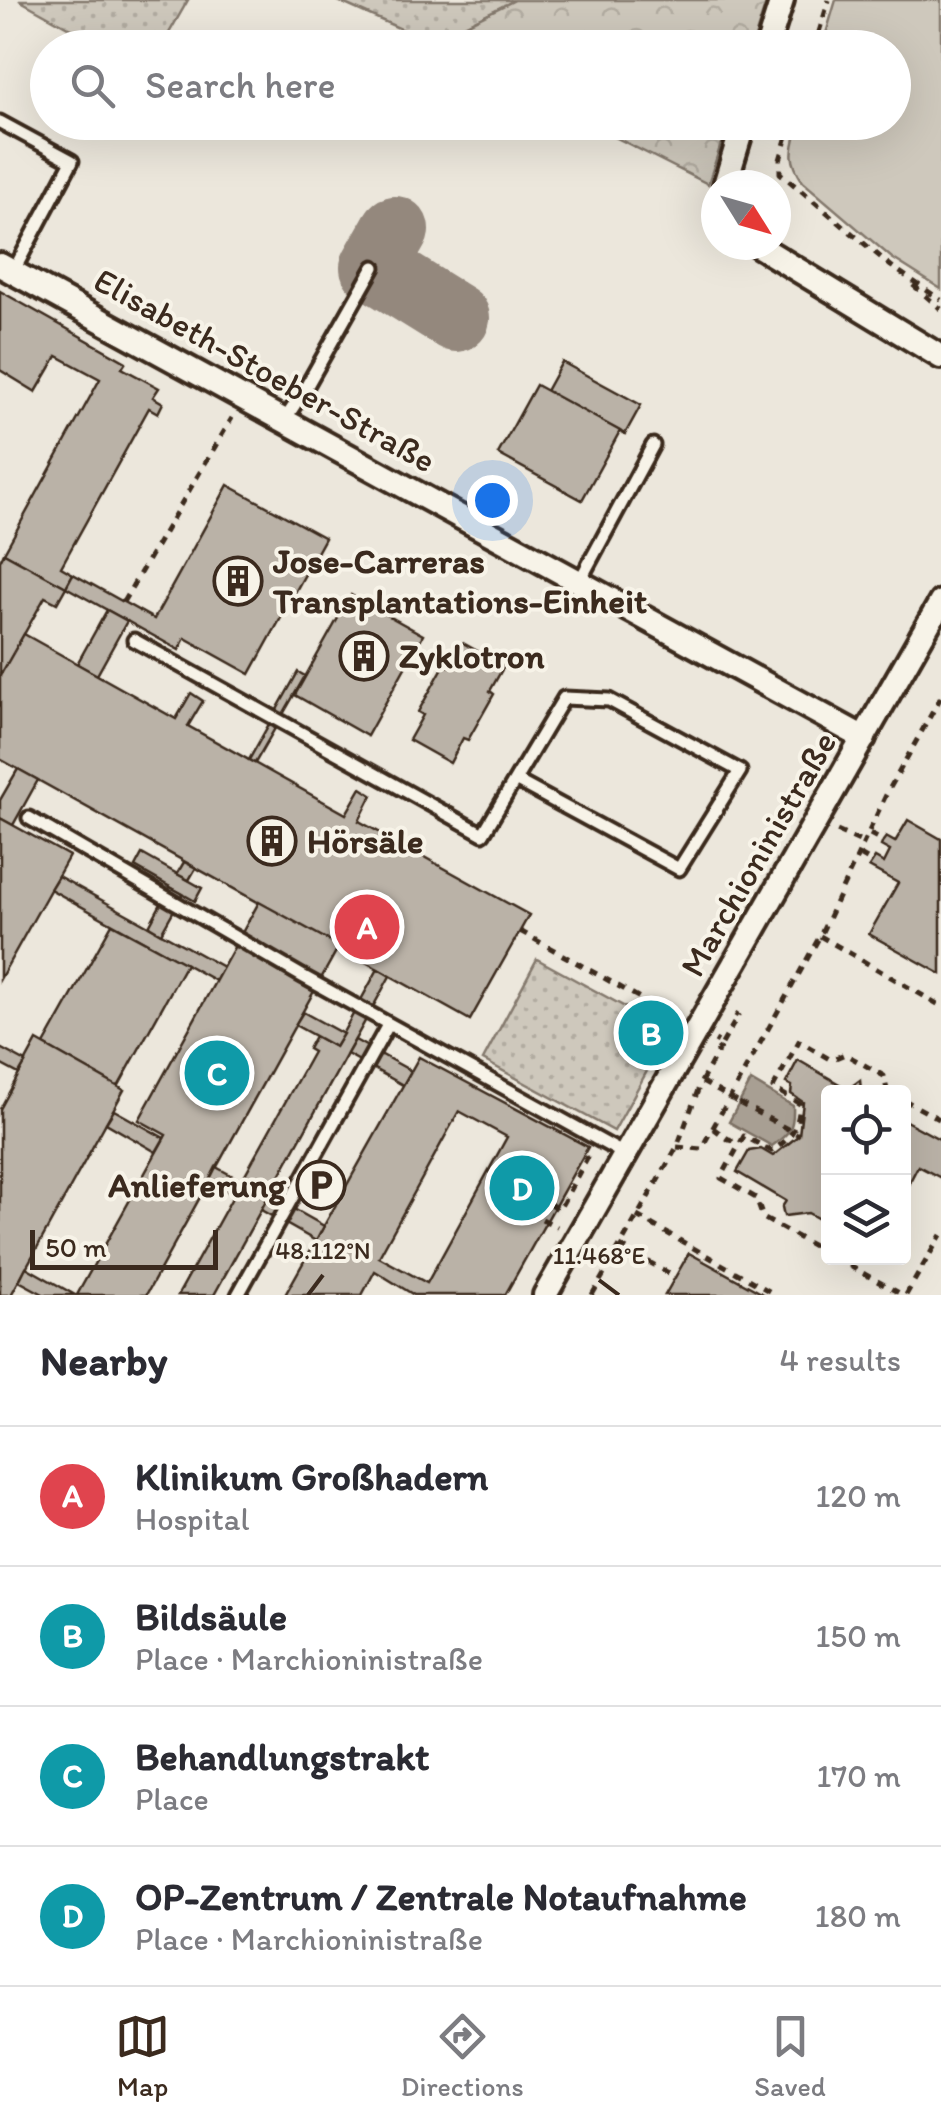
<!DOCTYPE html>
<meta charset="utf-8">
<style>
:root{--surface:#fff;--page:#f7f7f7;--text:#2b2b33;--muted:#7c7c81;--line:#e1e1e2;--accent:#3b2a1e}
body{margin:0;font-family:Itim,sans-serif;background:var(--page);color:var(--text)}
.controls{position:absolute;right:30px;bottom:30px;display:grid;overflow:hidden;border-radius:10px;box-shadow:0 10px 40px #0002}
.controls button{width:90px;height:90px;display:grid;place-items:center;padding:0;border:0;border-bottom:2px solid var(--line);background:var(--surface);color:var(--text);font:50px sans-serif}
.compass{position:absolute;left:701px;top:170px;width:90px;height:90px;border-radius:50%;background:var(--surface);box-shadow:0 10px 40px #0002;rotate:127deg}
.scale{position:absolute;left:30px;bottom:25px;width:188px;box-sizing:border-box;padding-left:10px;border:5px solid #3b2a1e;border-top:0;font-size:28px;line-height:35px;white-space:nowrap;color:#3b2a1e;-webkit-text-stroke:8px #f7f3e8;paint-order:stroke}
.you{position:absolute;left:492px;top:500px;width:35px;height:35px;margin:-25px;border:8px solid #fff;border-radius:50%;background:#1a73e8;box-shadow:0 0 0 15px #1a73e833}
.badge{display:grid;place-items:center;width:65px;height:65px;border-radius:50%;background:var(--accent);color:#fff;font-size:32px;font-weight:700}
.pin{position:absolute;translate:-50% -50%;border:5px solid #fff;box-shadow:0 2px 10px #0006}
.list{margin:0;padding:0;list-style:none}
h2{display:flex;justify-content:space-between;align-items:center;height:130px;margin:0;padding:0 40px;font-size:42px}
h2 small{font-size:32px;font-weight:400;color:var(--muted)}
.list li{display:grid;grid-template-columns:65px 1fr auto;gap:30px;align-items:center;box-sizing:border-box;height:140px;padding:0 40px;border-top:2px solid var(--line)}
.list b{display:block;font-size:38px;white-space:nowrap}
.list p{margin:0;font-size:32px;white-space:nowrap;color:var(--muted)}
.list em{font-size:32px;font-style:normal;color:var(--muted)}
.icon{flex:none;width:55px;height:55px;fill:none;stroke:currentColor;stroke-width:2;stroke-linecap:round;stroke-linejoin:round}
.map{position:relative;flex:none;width:941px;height:1295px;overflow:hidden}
.search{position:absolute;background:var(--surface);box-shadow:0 10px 40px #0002;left:30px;right:30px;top:30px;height:110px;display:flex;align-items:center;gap:25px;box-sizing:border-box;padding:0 35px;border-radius:55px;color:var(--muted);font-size:38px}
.sheet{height:690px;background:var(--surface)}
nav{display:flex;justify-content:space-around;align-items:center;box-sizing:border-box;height:140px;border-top:2px solid var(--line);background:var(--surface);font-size:28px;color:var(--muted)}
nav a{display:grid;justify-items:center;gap:5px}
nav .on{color:var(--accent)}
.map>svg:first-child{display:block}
.grass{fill:url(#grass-dots);stroke:#84796d;stroke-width:2.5}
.forest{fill:url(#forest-crowns);stroke:#84796d;stroke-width:2.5}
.green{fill:#cec8bc;stroke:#84796d;stroke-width:2.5}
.water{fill:#a89f93;stroke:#7c7064;stroke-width:2.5}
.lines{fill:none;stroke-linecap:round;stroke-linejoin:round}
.taxiway{stroke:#94887d;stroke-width:68}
.building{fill:#bab2a7;stroke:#3b2a1e;stroke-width:2.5;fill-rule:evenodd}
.service-casing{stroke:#3b2a1e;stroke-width:19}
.minor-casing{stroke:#3b2a1e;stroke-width:30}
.path{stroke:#3b2a1e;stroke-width:5;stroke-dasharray:8 8;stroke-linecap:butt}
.service{stroke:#f7f3e8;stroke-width:11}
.minor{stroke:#f7f3e8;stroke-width:22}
.path-bridge{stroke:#3b2a1e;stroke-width:5;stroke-dasharray:8 8;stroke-linecap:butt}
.ticks{fill:none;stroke:#3b2a1e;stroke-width:4}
.labels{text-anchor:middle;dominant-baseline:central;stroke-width:8;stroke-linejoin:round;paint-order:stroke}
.street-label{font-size:35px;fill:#3b2a1e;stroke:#f7f3e8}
.poi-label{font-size:35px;font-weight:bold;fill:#3b2a1e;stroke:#f7f3e8;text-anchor:start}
.ticks-label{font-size:25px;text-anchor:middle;fill:#3b2a1e;stroke:#f7f3e8;stroke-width:8;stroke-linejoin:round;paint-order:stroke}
</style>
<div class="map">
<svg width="941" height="1295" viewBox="0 0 941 1295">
<defs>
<pattern id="grass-dots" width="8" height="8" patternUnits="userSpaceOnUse" patternTransform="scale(2.5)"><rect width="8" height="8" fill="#cec8bc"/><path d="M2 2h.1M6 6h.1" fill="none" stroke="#b2aca1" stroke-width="1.8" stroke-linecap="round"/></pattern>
<pattern id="forest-crowns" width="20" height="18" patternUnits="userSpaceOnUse" patternTransform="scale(2.5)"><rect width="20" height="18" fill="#cec8bc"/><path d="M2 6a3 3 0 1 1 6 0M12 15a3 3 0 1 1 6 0" fill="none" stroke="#b2aca1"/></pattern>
</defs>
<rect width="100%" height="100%" fill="#ece7dc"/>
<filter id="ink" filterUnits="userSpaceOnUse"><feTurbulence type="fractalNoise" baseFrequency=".01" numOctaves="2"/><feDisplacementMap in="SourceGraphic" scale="20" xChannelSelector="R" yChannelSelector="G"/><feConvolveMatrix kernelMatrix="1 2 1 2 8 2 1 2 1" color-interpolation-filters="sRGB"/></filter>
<g filter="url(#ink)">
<g class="grass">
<polygon points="19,0 188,0 161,47 104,47"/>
<polygon points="336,0 515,0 430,42"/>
<polygon points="537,959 669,1031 614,1131 483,1060"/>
</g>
<g class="forest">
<polygon points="515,0 767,0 752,47 440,48 430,42"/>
<polygon points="587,123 728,123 708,184"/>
</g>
<path class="green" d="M836 0H941V289L892 258 803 182C787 158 792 149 799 123L894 122V48L822 47Z"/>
<path class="water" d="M751 1081 793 1106C794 1128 790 1133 772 1146L729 1122Z"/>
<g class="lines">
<polyline class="taxiway" points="395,230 374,267 456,318"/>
</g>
<g class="building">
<polygon points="0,291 126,362 122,368 159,388 153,397 163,403 158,413 149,408 61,567 73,574 66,587 4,553 100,379 57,356 36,392 0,370"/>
<polygon points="562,362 641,405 625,434 546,391"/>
<polygon points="536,385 620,431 582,500 498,454"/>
<polygon points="228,485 325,538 250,674 185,638 179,650 66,587 73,574 154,619"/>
<polygon points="4,553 66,587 57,603 45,597 0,677 0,561"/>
<polygon points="351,595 423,635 367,736 295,695"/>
<polygon points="107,610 127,621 97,675 77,664"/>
<polygon points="24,634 176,719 191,693 203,701 188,726 346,814 361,788 372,795 359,821 529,915 470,1020 0,759 0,676"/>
<polygon points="463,643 504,666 490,691 494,694 468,740 463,738 450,763 409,740 423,715 418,712 445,664 449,666"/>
<polygon points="298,672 305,676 255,763 249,760"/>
<polygon points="18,769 38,780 13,825 0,818 0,800"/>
<polygon points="0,818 69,856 0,979"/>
<polygon points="908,820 941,839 941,974 869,934 898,883 869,867 875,858 884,863 890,851 881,846 883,841 886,837 895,842"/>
<polygon points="142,854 202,888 195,901 135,867"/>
<polygon points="184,862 196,868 189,880 177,874"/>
<polygon points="58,876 223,967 216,981 50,889"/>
<polygon points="170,887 183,894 161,933 149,926"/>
<polygon points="259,902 339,946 146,1295 77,1295 166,1135 139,1120"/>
<polygon points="112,924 186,964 118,1087 44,1045"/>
<polygon points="378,969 390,976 214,1295 178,1295 313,1052 308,1049 315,1036 335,1047"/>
<polygon points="303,1012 343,1034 335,1047 295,1025"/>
<polygon points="355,1040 411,1071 403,1085 347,1054"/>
<polygon points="37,1041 124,1090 11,1295 0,1295 0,1109"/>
<polygon points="0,1048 26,1062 19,1074 0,1064"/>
<path d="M419 1057 588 1147 505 1295H414L375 1271 362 1295H285ZM459 1111 507 1137 427 1283 379 1257Z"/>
<polygon points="798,1060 848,1089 860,1080 861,1090 860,1092 828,1092 828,1224 808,1213 784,1216 782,1207 786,1201 737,1172 749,1151 761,1149 773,1156 799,1135 803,1102 791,1094 792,1086 786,1083"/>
<polygon points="114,1110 164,1138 156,1152 106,1123"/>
<polygon points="904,1120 941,1140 941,1178 918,1166 904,1193"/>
<polygon points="216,1167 242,1181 234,1195 209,1181"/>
<polygon points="269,1195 324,1226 316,1241 261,1210"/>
<polygon points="689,1253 765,1295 665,1295"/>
<polygon points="26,1267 75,1295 45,1295 19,1281"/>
</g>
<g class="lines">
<g class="service-casing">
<g id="service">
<polyline points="0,122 72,161 13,272"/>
<polyline points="284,421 305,389 374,267"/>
<polyline points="579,582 653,445"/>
<polyline points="134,640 483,834 515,780 679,869 740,771 609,700 564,698 515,780"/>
<polyline points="29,818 302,976 626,1155"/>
<polyline points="238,1295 388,1025"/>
</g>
</g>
<g class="minor-casing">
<g id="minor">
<polyline points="767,48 782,0"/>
<polyline points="725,185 744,122"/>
<polyline points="757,245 941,357"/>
<polyline points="0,265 864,738"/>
<polyline points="545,1295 941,602"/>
</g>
</g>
<g class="path">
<polyline points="814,48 829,0"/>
<polyline points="791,122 780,160 780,173 891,266 941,300"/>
<polyline points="913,285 941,309"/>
<polyline points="123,602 232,418"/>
<polyline points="837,831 866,844"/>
<polyline points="870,834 883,841"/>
<polyline points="860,855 872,862"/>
<polyline points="520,931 679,1020"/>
<polyline points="820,936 941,1006"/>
<polyline points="722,1044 738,1016 735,1014"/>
<polyline points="702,1082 739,1103"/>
<polyline points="904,1100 941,1120"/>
<path d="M713 1128 729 1140C731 1140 732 1139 733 1138L731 1134 728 1139 740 1144"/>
<polyline points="677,1147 701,1149 820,936 886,795 941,697"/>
<polyline points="550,1204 559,1210 587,1158 594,1164"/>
<polyline points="637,1216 776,1295"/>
<polyline points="542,1219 557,1227"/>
<polyline points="620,1246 676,1277"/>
<path d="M828 1254 763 1218 756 1198 721 1178 744 1136 772 1151C792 1137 798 1128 800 1104L773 1088 799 1041 831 1060 845 1054 884 1076 887 1090 890 1092"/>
<polyline points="835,1258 903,1295"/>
<polyline points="592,1295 677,1147 701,1082 722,1044 715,1040"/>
<polyline points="906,1295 941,1235"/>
</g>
<use href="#service" class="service"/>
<use href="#minor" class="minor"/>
<polyline class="path-bridge" points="739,1103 799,1135"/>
</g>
</g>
<path class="ticks" d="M599 1280 619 1295M308 1295 323 1275"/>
<defs>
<g id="building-ring" transform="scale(2.5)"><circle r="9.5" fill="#f7f3e8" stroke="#3b2a1e" stroke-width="1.5"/><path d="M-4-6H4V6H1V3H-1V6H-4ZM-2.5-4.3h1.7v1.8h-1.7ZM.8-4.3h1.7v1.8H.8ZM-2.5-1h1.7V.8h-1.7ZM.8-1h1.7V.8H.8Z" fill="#3b2a1e"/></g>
<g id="parking-ring" transform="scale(2.5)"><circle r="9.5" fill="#f7f3e8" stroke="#3b2a1e" stroke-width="1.5"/><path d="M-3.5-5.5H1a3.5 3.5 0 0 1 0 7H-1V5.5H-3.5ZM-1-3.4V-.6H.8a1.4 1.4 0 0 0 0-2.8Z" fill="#3b2a1e"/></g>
</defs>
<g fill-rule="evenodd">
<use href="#building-ring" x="238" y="581"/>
<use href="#building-ring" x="364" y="656"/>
<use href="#building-ring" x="272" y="841"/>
<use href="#parking-ring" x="321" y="1185"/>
</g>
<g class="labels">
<g class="street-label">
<text transform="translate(265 370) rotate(29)">Elisabeth-Stoeber-Straße</text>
<text transform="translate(758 854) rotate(-60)">Marchioninistraße</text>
</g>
<g class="poi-label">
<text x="273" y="561">Jose-Carreras<tspan x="273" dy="40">Transplantations-Einheit</tspan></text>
<text x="399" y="656">Zyklotron</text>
<text x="307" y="841">Hörsäle</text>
<text x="286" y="1185" text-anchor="end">Anlieferung</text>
</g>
</g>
<g class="ticks-label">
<text x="323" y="1259">48.112°N</text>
<text x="599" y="1264">11.468°E</text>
</g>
</svg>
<div class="controls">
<button><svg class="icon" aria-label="locate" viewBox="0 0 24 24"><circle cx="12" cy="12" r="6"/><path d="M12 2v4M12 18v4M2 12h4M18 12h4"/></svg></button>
<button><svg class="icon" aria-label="layers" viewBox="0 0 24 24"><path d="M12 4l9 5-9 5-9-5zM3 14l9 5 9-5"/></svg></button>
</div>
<svg class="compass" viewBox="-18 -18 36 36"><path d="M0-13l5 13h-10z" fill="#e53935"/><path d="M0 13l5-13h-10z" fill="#7c7c81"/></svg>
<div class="scale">50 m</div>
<div class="you"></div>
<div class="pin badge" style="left:367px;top:927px;background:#e0444e">A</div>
<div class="pin badge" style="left:651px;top:1033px;background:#0f9aa8">B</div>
<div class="pin badge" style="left:217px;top:1073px;background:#0f9aa8">C</div>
<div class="pin badge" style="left:522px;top:1188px;background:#0f9aa8">D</div>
<div class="search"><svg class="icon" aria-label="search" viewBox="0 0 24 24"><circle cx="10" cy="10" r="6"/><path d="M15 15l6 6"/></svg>Search here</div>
</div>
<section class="sheet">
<h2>Nearby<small>4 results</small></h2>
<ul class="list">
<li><span class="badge" style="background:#e0444e">A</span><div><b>Klinikum Großhadern</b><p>Hospital</p></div><em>120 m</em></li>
<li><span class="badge" style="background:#0f9aa8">B</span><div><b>Bildsäule</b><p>Place · Marchioninistraße</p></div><em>150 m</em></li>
<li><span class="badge" style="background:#0f9aa8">C</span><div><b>Behandlungstrakt</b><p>Place</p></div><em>170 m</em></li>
<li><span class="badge" style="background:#0f9aa8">D</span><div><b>OP-Zentrum / Zentrale Notaufnahme</b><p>Place · Marchioninistraße</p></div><em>180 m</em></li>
</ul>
</section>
<nav>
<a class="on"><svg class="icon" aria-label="map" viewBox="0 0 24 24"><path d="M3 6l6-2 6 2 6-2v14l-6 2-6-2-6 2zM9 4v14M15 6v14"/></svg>Map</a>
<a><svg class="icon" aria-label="directions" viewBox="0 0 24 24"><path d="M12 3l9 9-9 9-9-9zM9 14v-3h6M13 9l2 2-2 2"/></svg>Directions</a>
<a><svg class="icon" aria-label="saved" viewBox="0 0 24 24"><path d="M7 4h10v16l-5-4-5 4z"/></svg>Saved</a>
</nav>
